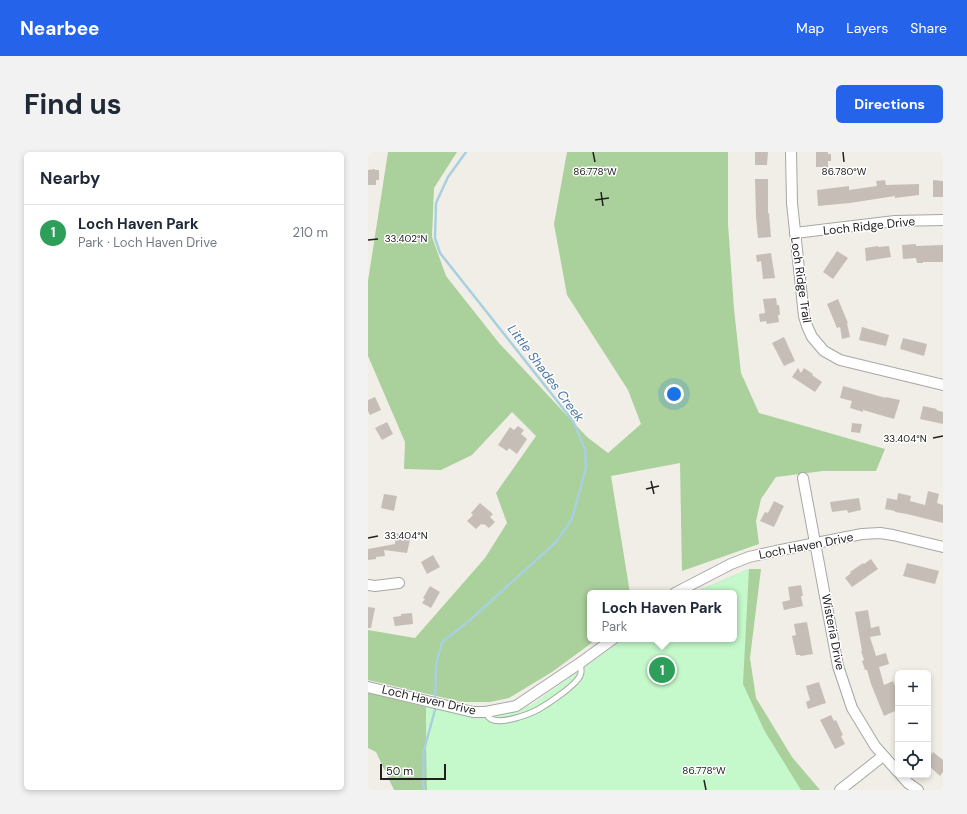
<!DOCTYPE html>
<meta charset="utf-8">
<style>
:root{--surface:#fff;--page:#f2f2f3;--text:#1f2937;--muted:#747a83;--line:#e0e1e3;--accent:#2563eb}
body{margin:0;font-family:"DM Sans",sans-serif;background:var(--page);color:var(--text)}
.controls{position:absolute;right:12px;bottom:12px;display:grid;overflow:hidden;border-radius:6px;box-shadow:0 2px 6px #0003}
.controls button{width:36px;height:36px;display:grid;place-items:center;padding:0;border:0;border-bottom:1px solid var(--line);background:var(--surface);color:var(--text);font:20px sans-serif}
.scale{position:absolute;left:12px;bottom:10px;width:66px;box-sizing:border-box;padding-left:4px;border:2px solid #202020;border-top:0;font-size:11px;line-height:14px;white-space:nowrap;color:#202020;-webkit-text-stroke:3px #fff;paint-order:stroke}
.you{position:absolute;left:306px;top:242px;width:14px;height:14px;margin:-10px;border:3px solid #fff;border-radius:50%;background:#1a73e8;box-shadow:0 0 0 6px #1a73e833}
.badge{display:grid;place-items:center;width:26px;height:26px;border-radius:50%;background:var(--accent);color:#fff;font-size:13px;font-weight:700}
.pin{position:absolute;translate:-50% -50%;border:2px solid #fff;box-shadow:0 1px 4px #0006}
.popup{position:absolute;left:219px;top:438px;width:150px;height:52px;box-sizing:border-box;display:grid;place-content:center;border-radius:6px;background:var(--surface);filter:drop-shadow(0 1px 3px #0005);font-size:13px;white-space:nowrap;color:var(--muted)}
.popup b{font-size:15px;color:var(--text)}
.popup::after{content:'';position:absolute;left:50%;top:100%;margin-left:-8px;border:8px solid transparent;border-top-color:var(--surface)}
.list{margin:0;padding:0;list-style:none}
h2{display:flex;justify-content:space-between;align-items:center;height:52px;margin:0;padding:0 16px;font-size:17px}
h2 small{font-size:13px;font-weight:400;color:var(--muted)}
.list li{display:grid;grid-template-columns:26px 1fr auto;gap:12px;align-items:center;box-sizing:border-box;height:56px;padding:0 16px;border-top:1px solid var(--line)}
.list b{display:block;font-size:15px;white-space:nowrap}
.list p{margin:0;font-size:13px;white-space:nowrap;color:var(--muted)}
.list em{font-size:13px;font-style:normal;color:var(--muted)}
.icon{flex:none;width:22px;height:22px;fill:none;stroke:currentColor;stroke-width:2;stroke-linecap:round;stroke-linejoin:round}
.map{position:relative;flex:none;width:575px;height:638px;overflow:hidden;border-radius:6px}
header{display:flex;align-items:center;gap:24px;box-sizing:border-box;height:56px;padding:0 20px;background:var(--accent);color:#fff}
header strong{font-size:19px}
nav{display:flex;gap:22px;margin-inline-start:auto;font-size:14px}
.intro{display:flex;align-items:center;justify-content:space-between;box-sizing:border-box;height:96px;padding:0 24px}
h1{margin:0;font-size:28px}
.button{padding:10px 18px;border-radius:6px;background:var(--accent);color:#fff;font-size:14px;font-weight:700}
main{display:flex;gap:24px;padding:0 24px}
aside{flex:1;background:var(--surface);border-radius:6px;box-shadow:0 2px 6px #0003}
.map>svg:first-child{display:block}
.forest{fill:#aad09c}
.park{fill:#c5f9cb}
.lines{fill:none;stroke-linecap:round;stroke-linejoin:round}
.stream{stroke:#a8d0de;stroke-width:2.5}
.building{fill:#c6beb6}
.service-casing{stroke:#a7a7a7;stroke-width:7}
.minor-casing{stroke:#a7a7a7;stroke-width:12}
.service{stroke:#fff;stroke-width:5}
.minor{stroke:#fff;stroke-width:10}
.ticks{fill:none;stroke:#202020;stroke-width:1.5}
.labels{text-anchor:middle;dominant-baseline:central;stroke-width:3;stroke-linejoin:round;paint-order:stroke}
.street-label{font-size:12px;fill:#202020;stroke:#fff}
.water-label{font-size:13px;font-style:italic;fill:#4977a9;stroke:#fff}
.ticks-label{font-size:10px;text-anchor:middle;fill:#202020;stroke:#fff;stroke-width:3;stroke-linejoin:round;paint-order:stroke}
</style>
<header>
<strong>Nearbee</strong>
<nav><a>Map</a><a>Layers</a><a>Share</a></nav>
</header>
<div class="intro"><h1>Find us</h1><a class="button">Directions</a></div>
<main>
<aside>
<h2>Nearby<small></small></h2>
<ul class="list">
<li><span class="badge" style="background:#2e9e5b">1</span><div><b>Loch Haven Park</b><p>Park · Loch Haven Drive</p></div><em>210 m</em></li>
</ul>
</aside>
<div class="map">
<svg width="575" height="638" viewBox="0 0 575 638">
<rect width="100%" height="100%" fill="#f1eee7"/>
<g class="forest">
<polygon points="20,0 89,0 66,36 64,85 78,124 131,191 219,285 240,301 273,272 260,238 199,143 186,72 199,0 360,0 360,72 366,157 373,221 391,261 517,297 508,319 455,319 408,325 393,347 388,369 391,392 314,419 312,311 243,324 262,441 222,441 222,487 229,487 184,520 141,546 122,550 94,550 0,528 0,478 47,486 117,406 139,371 128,341 168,284 144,260 104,303 73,318 36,317 37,290 0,204 0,129"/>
<polygon points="381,417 393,417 382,506 388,546 424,605 452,638 408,638 349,548 366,487 366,441 325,441"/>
<polygon points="0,540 58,555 59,638 26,638 8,600 0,596"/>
</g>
<polygon class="park" points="381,417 375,532 396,578 433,638 59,638 58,555 90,561 140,560 163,553 256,487 366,487 366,441 325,441"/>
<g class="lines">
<g class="stream">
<polyline points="67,549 68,512 74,490 101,469 188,390 204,367 218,316 217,297 205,269 72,101 67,86 68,51 80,25 98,0"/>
<polyline points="56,638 55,631 56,598 67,558 67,554"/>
</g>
</g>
<g class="building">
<polygon points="387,0 400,0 399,13 387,13"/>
<polygon points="448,0 460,0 460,2 463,2 463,9 460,9 460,15 448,15"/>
<polygon points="7,17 7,18 11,18 11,28 8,28 8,33 0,33 0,18"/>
<polygon points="387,27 400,27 400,61 401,61 403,85 390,86 388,65"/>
<polygon points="517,28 518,33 551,32 551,43 527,46 527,44 482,51 450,54 449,38 481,34 481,38 509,34 508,29"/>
<polygon points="565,28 575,29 575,45 565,45"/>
<polygon points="548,92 548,94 575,93 575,110 555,110 555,111 549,111 548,106 535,107 534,93"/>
<polygon points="510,94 510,95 521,94 523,105 498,109 497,96"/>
<polygon points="469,99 480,106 465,127 455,120"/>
<polygon points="403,101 407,126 395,127 393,109 389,110 388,103"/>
<polygon points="408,146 409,153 411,153 412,163 410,163 411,170 399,172 398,169 392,170 391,162 397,161 395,147"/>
<polygon points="470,147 480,171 479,171 482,185 474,187 472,175 469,176 459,152"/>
<polygon points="494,175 521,183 518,194 491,188"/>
<polygon points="416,185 427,209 416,214 404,191"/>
<polygon points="535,186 559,192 556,204 532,197"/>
<polygon points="430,216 433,221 436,216 445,222 444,223 454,230 447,240 424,225"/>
<polygon points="475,234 518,246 518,245 532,248 526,267 495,258 495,260 482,256 484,249 472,246"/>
<polygon points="7,245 13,258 2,263 0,259 0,248"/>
<polygon points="555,254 569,257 568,258 575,260 575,272 552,267"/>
<polygon points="19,270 25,282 14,288 7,276"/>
<polygon points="484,271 494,272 492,281 483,280"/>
<polygon points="150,274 156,278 153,282 159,287 149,302 141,296 139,299 130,293 142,275 146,278"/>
<polygon points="560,339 571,342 569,351 575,353 575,371 539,362 527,360 527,359 517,357 519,346 529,348 530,341 543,344 542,349 557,353"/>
<polygon points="16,342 29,344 26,359 13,356"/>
<polygon points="491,346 493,358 480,361 479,358 464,360 462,350"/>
<polygon points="406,349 416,354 414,358 406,375 392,369 397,360 400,361"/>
<polygon points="112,351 125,362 122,365 127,370 121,376 116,372 115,373 113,372 108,377 99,369 105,363 103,361"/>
<polygon points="28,381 36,383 35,387 42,388 39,401 16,398 17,404 8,405 8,407 0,408 0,397 27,392"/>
<polygon points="65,403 72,415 59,422 53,410"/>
<polygon points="503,407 510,417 484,435 477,426 483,421 482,420 495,411 496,412"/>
<polygon points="539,411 571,419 567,432 535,424"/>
<polygon points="433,433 435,444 433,444 435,454 416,458 414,450 422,448 420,435"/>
<polygon points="62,434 72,440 63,456 54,451 57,447 55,446"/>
<polygon points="0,455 7,456 3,476 0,476"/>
<polygon points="500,458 503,476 511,474 513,483 502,485 508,504 518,501 521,512 511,515 516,533 525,529 530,541 530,555 527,556 529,558 516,564 503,532 499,518 497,518 494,509 496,508 493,499 494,499 487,460"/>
<polygon points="44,461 45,472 27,474 25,465 33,464 33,462"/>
<polygon points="439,470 445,502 433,504 432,503 428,503 424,484 428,483 426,472"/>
<polygon points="451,530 458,551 440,557 438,550 442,548 438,534"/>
<polygon points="463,563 466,569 468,568 475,583 473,584 477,592 467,597 452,568"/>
<polygon points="565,600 575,608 575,620 572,624 560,613 560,607"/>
</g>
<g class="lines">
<g class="service-casing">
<path id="service" d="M118 560C119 563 121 566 123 567 133 573 162 562 171 557 181 551 207 534 212 524 214 520 213 515 212 511"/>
</g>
<g class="minor-casing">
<g id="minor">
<polyline points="423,0 424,51 436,164 439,174 444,185 456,199 472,208 575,233"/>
<polyline points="427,81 527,69 575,68"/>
<polyline points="435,326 470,514 484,556 507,594 530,620"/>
<polyline points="0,433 7,434 31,431"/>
<polyline points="307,441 363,412 381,405 408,399 494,382 512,381 525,383 575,395"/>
<polyline points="0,535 105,560 118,560 148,554 212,511 245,487"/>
<polyline points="533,623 540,631 550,638"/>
<polyline points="472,638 515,604"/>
</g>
</g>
<use href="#service" class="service"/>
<use href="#minor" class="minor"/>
</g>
<path class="ticks" d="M225 0 227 10M475 0 476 10M233 40 235 54M227 48 241 46M0 88 10 87M565 286 575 284M283 329 286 342M278 337 291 334M0 386 10 384M336 628 338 638"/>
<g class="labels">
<g class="street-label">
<text transform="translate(501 74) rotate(-6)">Loch Ridge Drive</text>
<text transform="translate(433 128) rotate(82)">Loch Ridge Trail</text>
<text transform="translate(438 394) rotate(-11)">Loch Haven Drive</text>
<text transform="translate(465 480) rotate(79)">Wisteria Drive</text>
<text transform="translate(61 548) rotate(13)">Loch Haven Drive</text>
</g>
<g class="water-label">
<text transform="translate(178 221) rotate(53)">Little Shades Creek</text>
</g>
</g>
<g class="ticks-label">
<text x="227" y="23">86.778°W</text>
<text x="476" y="23">86.780°W</text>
<text x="38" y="90">33.402°N</text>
<text x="537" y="290">33.404°N</text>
<text x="38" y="387">33.404°N</text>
<text x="336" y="622">86.778°W</text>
</g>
</svg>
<div class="controls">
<button>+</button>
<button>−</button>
<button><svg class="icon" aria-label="locate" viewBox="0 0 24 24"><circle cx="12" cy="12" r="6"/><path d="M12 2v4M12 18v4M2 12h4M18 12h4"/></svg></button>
</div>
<div class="scale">50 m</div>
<div class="you"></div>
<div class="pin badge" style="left:294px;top:518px;background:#2e9e5b">1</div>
<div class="popup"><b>Loch Haven Park</b>Park</div>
</div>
</main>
